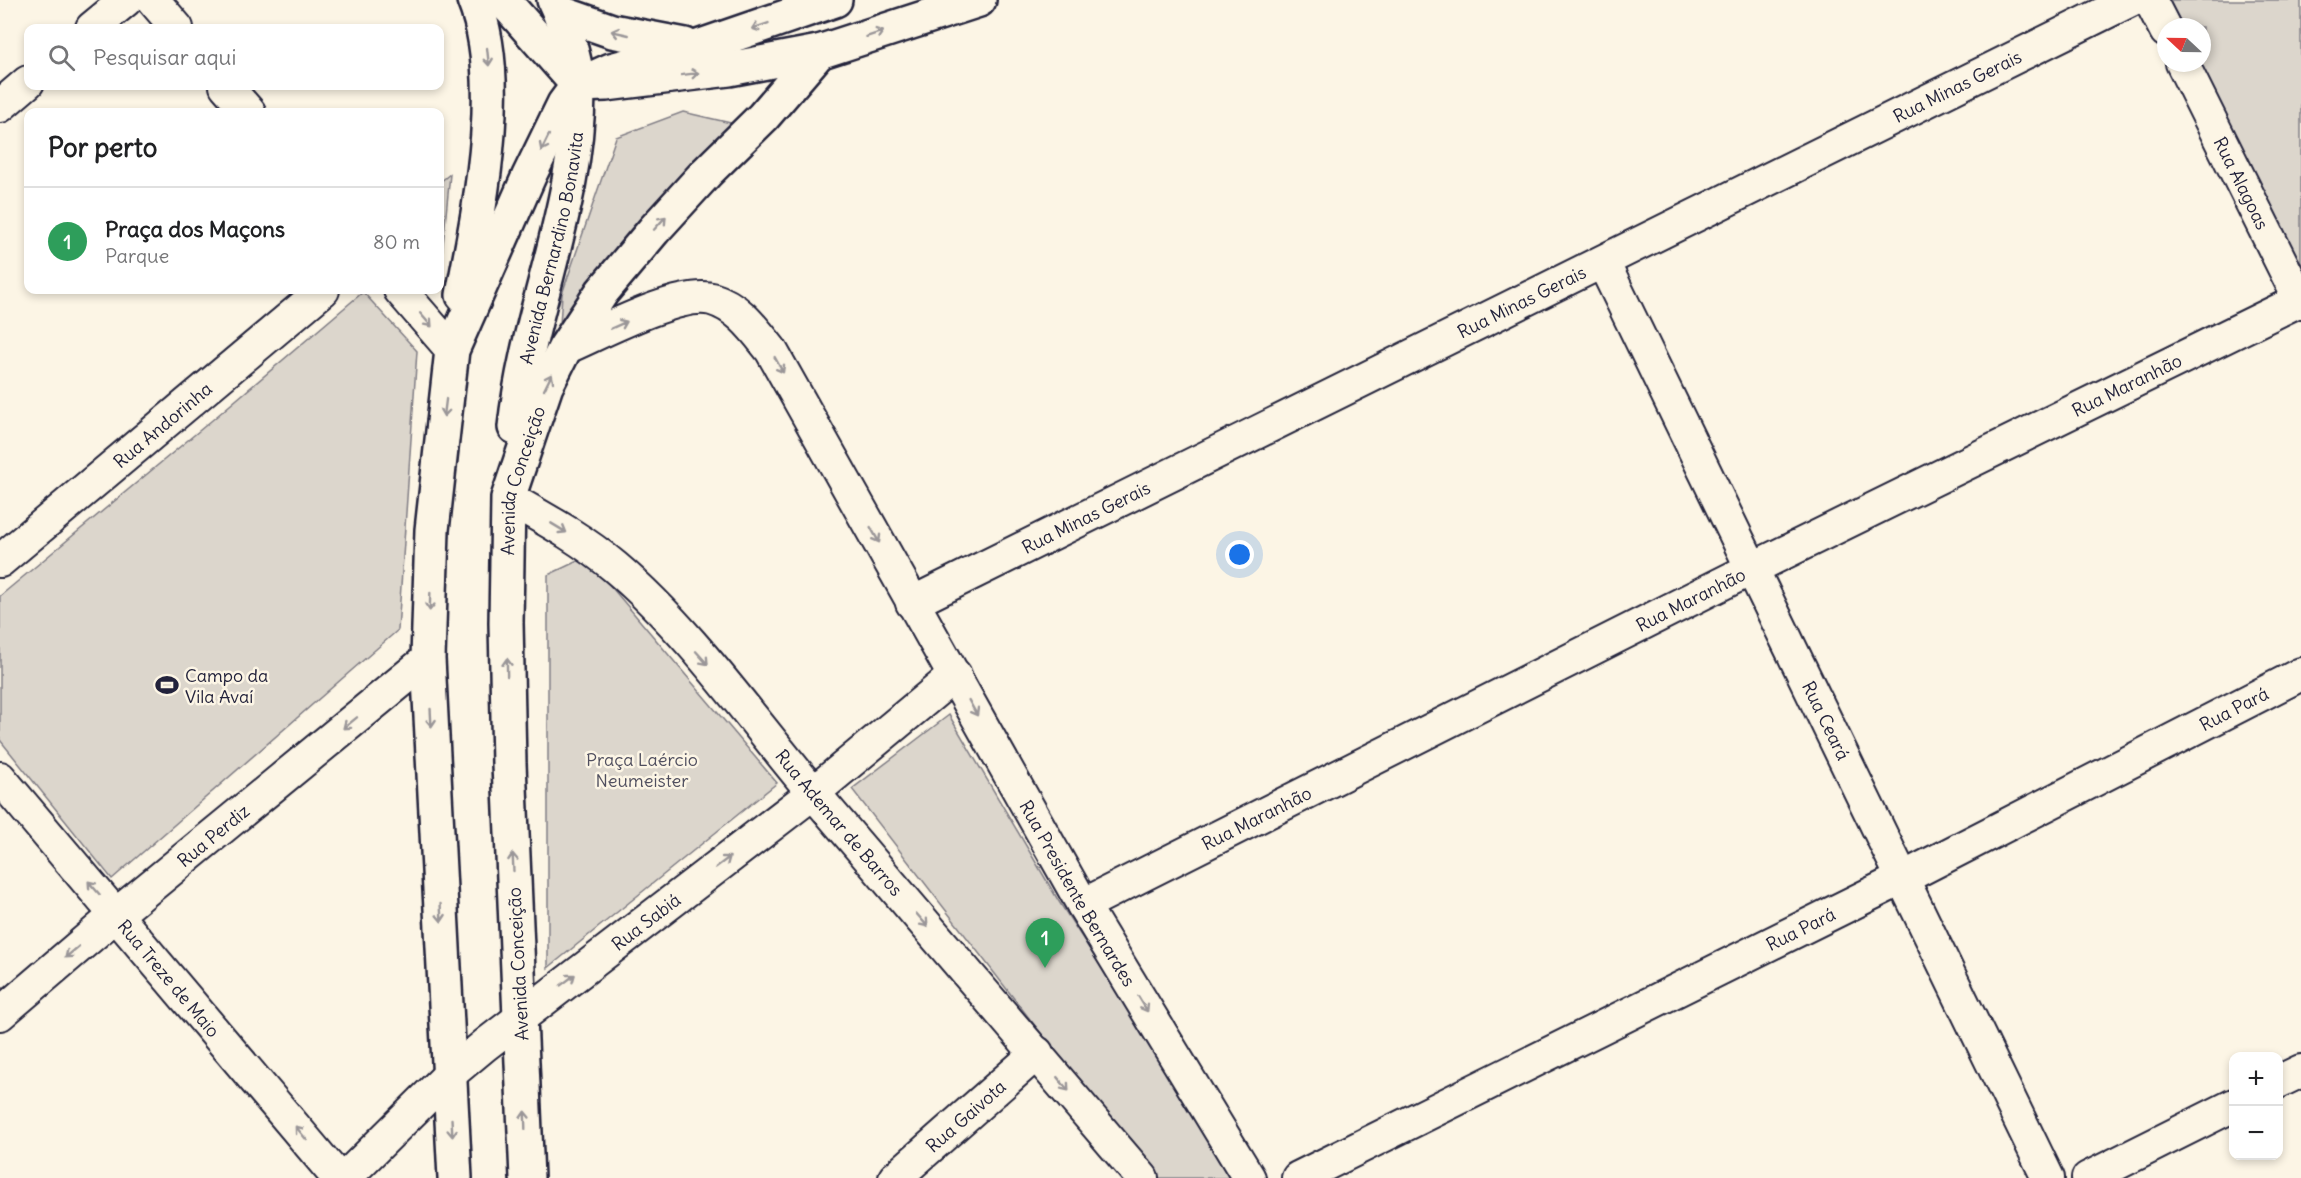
<!DOCTYPE html>
<html lang="pt">
<meta charset="utf-8">
<style>
:root{--surface:#fff;--page:#f2f2f2;--text:#202124;--muted:#757577;--line:#e0e0e0;--accent:#b45309}
body{margin:0;font-family:Delius,sans-serif;background:var(--page);color:var(--text)}
.controls{position:absolute;right:18px;bottom:18px;display:grid;overflow:hidden;border-radius:12px;box-shadow:0 3px 9px #0003}
.controls button{width:54px;height:54px;display:grid;place-items:center;padding:0;border:0;border-bottom:2px solid var(--line);background:var(--surface);color:var(--text);font:30px sans-serif}
.compass{position:absolute;left:2157px;top:18px;width:54px;height:54px;border-radius:50%;background:var(--surface);box-shadow:0 3px 9px #0003;rotate:292deg}
.you{position:absolute;left:1240px;top:555px;width:21px;height:21px;margin:-15px;border:4px solid #fff;border-radius:50%;background:#1a73e8;box-shadow:0 0 0 9px #1a73e833}
.badge{display:grid;place-items:center;width:39px;height:39px;border-radius:50%;background:var(--accent);color:#fff;font-size:20px;font-weight:700}
.pin{position:absolute;translate:-50% -50px;filter:drop-shadow(0 2px 3px #0008)}
.pin::after{content:'';position:absolute;top:32px;width:21px;height:18px;background:inherit;clip-path:polygon(0 0,100% 0,50% 100%)}
.list{margin:0;padding:0;list-style:none}
h2{display:flex;justify-content:space-between;align-items:center;height:78px;margin:0;padding:0 24px;font-size:26px}
h2 small{font-size:20px;font-weight:400;color:var(--muted)}
.list li{display:grid;grid-template-columns:39px 1fr auto;gap:18px;align-items:center;box-sizing:border-box;height:108px;padding:0 24px;border-top:2px solid var(--line)}
.list b{display:block;font-size:22px;white-space:nowrap}
.list p{margin:0;font-size:20px;white-space:nowrap;color:var(--muted)}
.list em{font-size:20px;font-style:normal;color:var(--muted)}
.icon{flex:none;width:33px;height:33px;fill:none;stroke:currentColor;stroke-width:2;stroke-linecap:round;stroke-linejoin:round}
.map{position:relative;flex:none;width:2301px;height:1178px;overflow:hidden}
.search{position:absolute;background:var(--surface);box-shadow:0 3px 9px #0003;left:24px;top:24px;width:420px;height:66px;display:flex;align-items:center;gap:15px;box-sizing:border-box;padding:0 21px;border-radius:12px;color:var(--muted);font-size:22px}
.panel{position:absolute;background:var(--surface);box-shadow:0 3px 9px #0003;left:24px;top:108px;width:420px;height:186px;border-radius:12px}
.map>svg:first-child{display:block}
.green{fill:#dcd6cc;stroke:#7f7c84;stroke-width:1.5}
.lines{fill:none;stroke-linecap:round;stroke-linejoin:round}
.street-casing{stroke:#22223b;stroke-width:36}
.primary-casing{stroke:#22223b;stroke-width:38}
.street{stroke:#fcf5e5;stroke-width:32}
.primary{stroke:#fcf5e5;stroke-width:33}
.oneway{stroke:#9a9698}
.labels{text-anchor:middle;dominant-baseline:central;stroke-width:5;stroke-linejoin:round;paint-order:stroke}
.street-label{font-size:18px;fill:#22223b;stroke:#fcf5e5}
.poi-label{font-size:18px;fill:#22223b;stroke:#fcf5e5;text-anchor:start}
.park-label{font-size:18px;fill:#504f5f;stroke:#fcf5e5}
</style>
<div class="map">
<svg width="2301" height="1178" viewBox="0 0 2301 1178">
<rect width="100%" height="100%" fill="#fcf5e5"/>
<filter id="ink" filterUnits="userSpaceOnUse"><feTurbulence type="fractalNoise" baseFrequency=".0167" numOctaves="2"/><feDisplacementMap in="SourceGraphic" scale="12" xChannelSelector="R" yChannelSelector="G"/><feConvolveMatrix kernelMatrix="1 2 1 2 8 2 1 2 1" color-interpolation-filters="sRGB"/></filter>
<g filter="url(#ink)">
<g class="green">
<polygon points="2158,0 2301,0 2301,288 2189,63 2202,63 2202,27 2171,27"/>
<polygon points="683,112 735,124 560,325 562,294 616,137"/>
<polygon points="450,174 440,275 440,182"/>
<polygon points="363,292 417,351 398,630 112,879 0,740 0,596 217,416"/>
<polygon points="586,557 777,783 548,968 548,575"/>
<polygon points="949,715 1058,900 1237,1178 1160,1178 1043,1036 852,789"/>
</g>
<g class="lines">
<g class="street-casing">
<g id="street">
<polyline points="153,0 177,28"/>
<polyline points="2150,0 2166,31"/>
<polyline points="92,28 126,0"/>
<path id="s1" d="M2182 63 2301 302"/>
<polyline points="226,86 249,112"/>
<polyline points="0,106 28,82"/>
<path id="s2" d="M1603 262C1751 568 1902 872 2048 1178"/>
<polyline points="400,290 452,350"/>
<path id="s3" d="M565 348C598 334 680 290 712 299 739 307 754 329 771 350L1083 905 1249 1178"/>
<path id="s4" d="M508 498C545 519 582 539 615 567 693 633 755 725 822 803 929 927 1036 1052 1142 1178"/>
<path id="s5" d="M0 561 323 290"/>
<path id="s6" d="M912 603 2131 0"/>
<path id="s7" d="M0 778 338 1178"/>
<path id="s8" d="M1083 905 1751 569 2300 300"/>
<path id="s9" d="M0 1014 117 914 428 659"/>
<polyline points="2278,1082 2301,1071"/>
<path id="s10" d="M345 1178 449 1075 485 1045 813 793 955 675"/>
<path id="s11" d="M895 1178 1037 1053"/>
<path id="s12" d="M1298 1178 1905 877 2301 674"/>
<polyline points="2088,1178 2234,1105"/>
</g>
</g>
<g class="primary-casing">
<g id="primary">
<polyline points="503,0 578,85 606,84 729,69 819,52 979,0"/>
<polyline points="561,13 612,31 685,45"/>
<path d="M463 295C479 210 507 81 474 0"/>
<path id="s13" d="M515 427C527 313 579 204 578 88 578 68 563 18 554 0"/>
<polyline points="455,1178 428,659 432,530 452,350 529,176 564,104 578,85 611,70 698,47 835,0"/>
<path id="s14" d="M527 1178 509 764 506 623 508 498 546 386 565 348 602 292 654 230 707 172 763 117 819 52"/>
</g>
</g>
<use href="#street" class="street"/>
<use href="#primary" class="primary"/>
</g>
<defs><path id="oneway-shaft" d="M-6 0H5M1.5-3L5.5 0L1.5 3" fill="none" stroke-width="1.6" stroke-linecap="round" stroke-linejoin="round" transform="scale(1.5)"/></defs>
<g class="oneway">
<use href="#oneway-shaft" transform="translate(760 26) rotate(161)"/>
<use href="#oneway-shaft" transform="translate(620 33) rotate(-167)"/>
<use href="#oneway-shaft" transform="translate(875 34) rotate(-18)"/>
<use href="#oneway-shaft" transform="translate(488 57) rotate(84)"/>
<use href="#oneway-shaft" transform="translate(690 74) rotate(-7)"/>
<use href="#oneway-shaft" transform="translate(545 143) rotate(116)"/>
<use href="#oneway-shaft" transform="translate(660 223) rotate(-48)"/>
<use href="#oneway-shaft" transform="translate(426 320) rotate(49)"/>
<use href="#oneway-shaft" transform="translate(619 325) rotate(-24)"/>
<use href="#oneway-shaft" transform="translate(779 365) rotate(61)"/>
<use href="#oneway-shaft" transform="translate(548 382) rotate(-64)"/>
<use href="#oneway-shaft" transform="translate(445 408) rotate(97)"/>
<use href="#oneway-shaft" transform="translate(559 528) rotate(31)"/>
<use href="#oneway-shaft" transform="translate(875 535) rotate(61)"/>
<use href="#oneway-shaft" transform="translate(430 602) rotate(92)"/>
<use href="#oneway-shaft" transform="translate(702 658) rotate(48)"/>
<use href="#oneway-shaft" transform="translate(507 667) rotate(-91)"/>
<use href="#oneway-shaft" transform="translate(973 708) rotate(61)"/>
<use href="#oneway-shaft" transform="translate(431 718) rotate(87)"/>
<use href="#oneway-shaft" transform="translate(350 723) rotate(141)"/>
<use href="#oneway-shaft" transform="translate(513 862) rotate(-93)"/>
<use href="#oneway-shaft" transform="translate(723 862) rotate(-37)"/>
<use href="#oneway-shaft" transform="translate(94 888) rotate(-131)"/>
<use href="#oneway-shaft" transform="translate(441 913) rotate(87)"/>
<use href="#oneway-shaft" transform="translate(922 920) rotate(49)"/>
<use href="#oneway-shaft" transform="translate(72 952) rotate(140)"/>
<use href="#oneway-shaft" transform="translate(568 980) rotate(-37)"/>
<use href="#oneway-shaft" transform="translate(1143 1004) rotate(59)"/>
<use href="#oneway-shaft" transform="translate(1063 1084) rotate(50)"/>
<use href="#oneway-shaft" transform="translate(525 1120) rotate(-92)"/>
<use href="#oneway-shaft" transform="translate(452 1128) rotate(87)"/>
<use href="#oneway-shaft" transform="translate(301 1133) rotate(-129)"/>
</g>
</g>
<defs>
<g id="stadium-bare" transform="scale(1.8)"><path d="M0-5a6.5 5 0 1 0 0 10a6.5 5 0 1 0 0-10ZM-3.5-1.8h7v3.6h-7Z" fill="#22223b" stroke="#fcf5e5" stroke-width="2.5" paint-order="stroke"/></g>
</defs>
<g fill-rule="evenodd">
<use href="#stadium-bare" x="167" y="685"/>
</g>
<g class="labels">
<g class="street-label">
<text stroke="none"><textPath href="#s6" startOffset="1166">Rua Minas Gerais</textPath></text>
<text stroke="none"><textPath href="#s1" startOffset="134">Rua Alagoas</textPath></text>
<text stroke="none"><textPath href="#s13" startOffset="183">Avenida Bernardino Bonavita</textPath></text>
<text stroke="none"><textPath href="#s6" startOffset="680">Rua Minas Gerais</textPath></text>
<text stroke="none"><textPath href="#s8" startOffset="1166">Rua Maranhão</textPath></text>
<text stroke="none"><textPath href="#s5" startOffset="212">Rua Andorinha</textPath></text>
<text stroke="none"><textPath href="#s14" startOffset="700">Avenida Conceição</textPath></text>
<text stroke="none"><textPath href="#s6" startOffset="194">Rua Minas Gerais</textPath></text>
<text stroke="none"><textPath href="#s8" startOffset="680">Rua Maranhão</textPath></text>
<text stroke="none"><textPath href="#s12" startOffset="1047">Rua Pará</textPath></text>
<text stroke="none"><textPath href="#s2" startOffset="510">Rua Ceará</textPath></text>
<text stroke="none"><textPath href="#s8" startOffset="194">Rua Maranhão</textPath></text>
<text stroke="none"><textPath href="#s4" startOffset="468">Rua Ademar de Barros</textPath></text>
<text stroke="none"><textPath href="#s9" startOffset="278">Rua Perdiz</textPath></text>
<text stroke="none"><textPath href="#s3" startOffset="860">Rua Presidente Bernardes</textPath></text>
<text stroke="none"><textPath href="#s10" startOffset="396">Rua Sabiá</textPath></text>
<text stroke="none"><textPath href="#s12" startOffset="561">Rua Pará</textPath></text>
<text transform="translate(518 964) rotate(-93)">Avenida Conceição</text>
<text stroke="none"><textPath href="#s7" startOffset="262">Rua Treze de Maio</textPath></text>
<text stroke="none"><textPath href="#s11" startOffset="94">Rua Gaivota</textPath></text>
</g>
<g class="poi-label">
<text x="185" y="675">Campo da<tspan x="185" dy="21">Vila Avaí</tspan></text>
</g>
<g class="park-label">
<text x="642" y="759">Praça Laércio<tspan x="642" dy="21">Neumeister</tspan></text>
</g>
</g>
</svg>
<div class="controls">
<button>+</button>
<button>−</button>
</div>
<svg class="compass" viewBox="-18 -18 36 36"><path d="M0-13l5 13h-10z" fill="#e53935"/><path d="M0 13l5-13h-10z" fill="#757577"/></svg>
<div class="you"></div>
<div class="pin badge" style="left:1045px;top:968px;background:#2e9e5b">1</div>
<div class="search"><svg class="icon" aria-label="search" viewBox="0 0 24 24"><circle cx="10" cy="10" r="6"/><path d="M15 15l6 6"/></svg>Pesquisar aqui</div>
<section class="panel">
<h2>Por perto<small></small></h2>
<ul class="list">
<li><span class="badge" style="background:#2e9e5b">1</span><div><b>Praça dos Maçons</b><p>Parque</p></div><em>80 m</em></li>
</ul>
</section>
</div>
